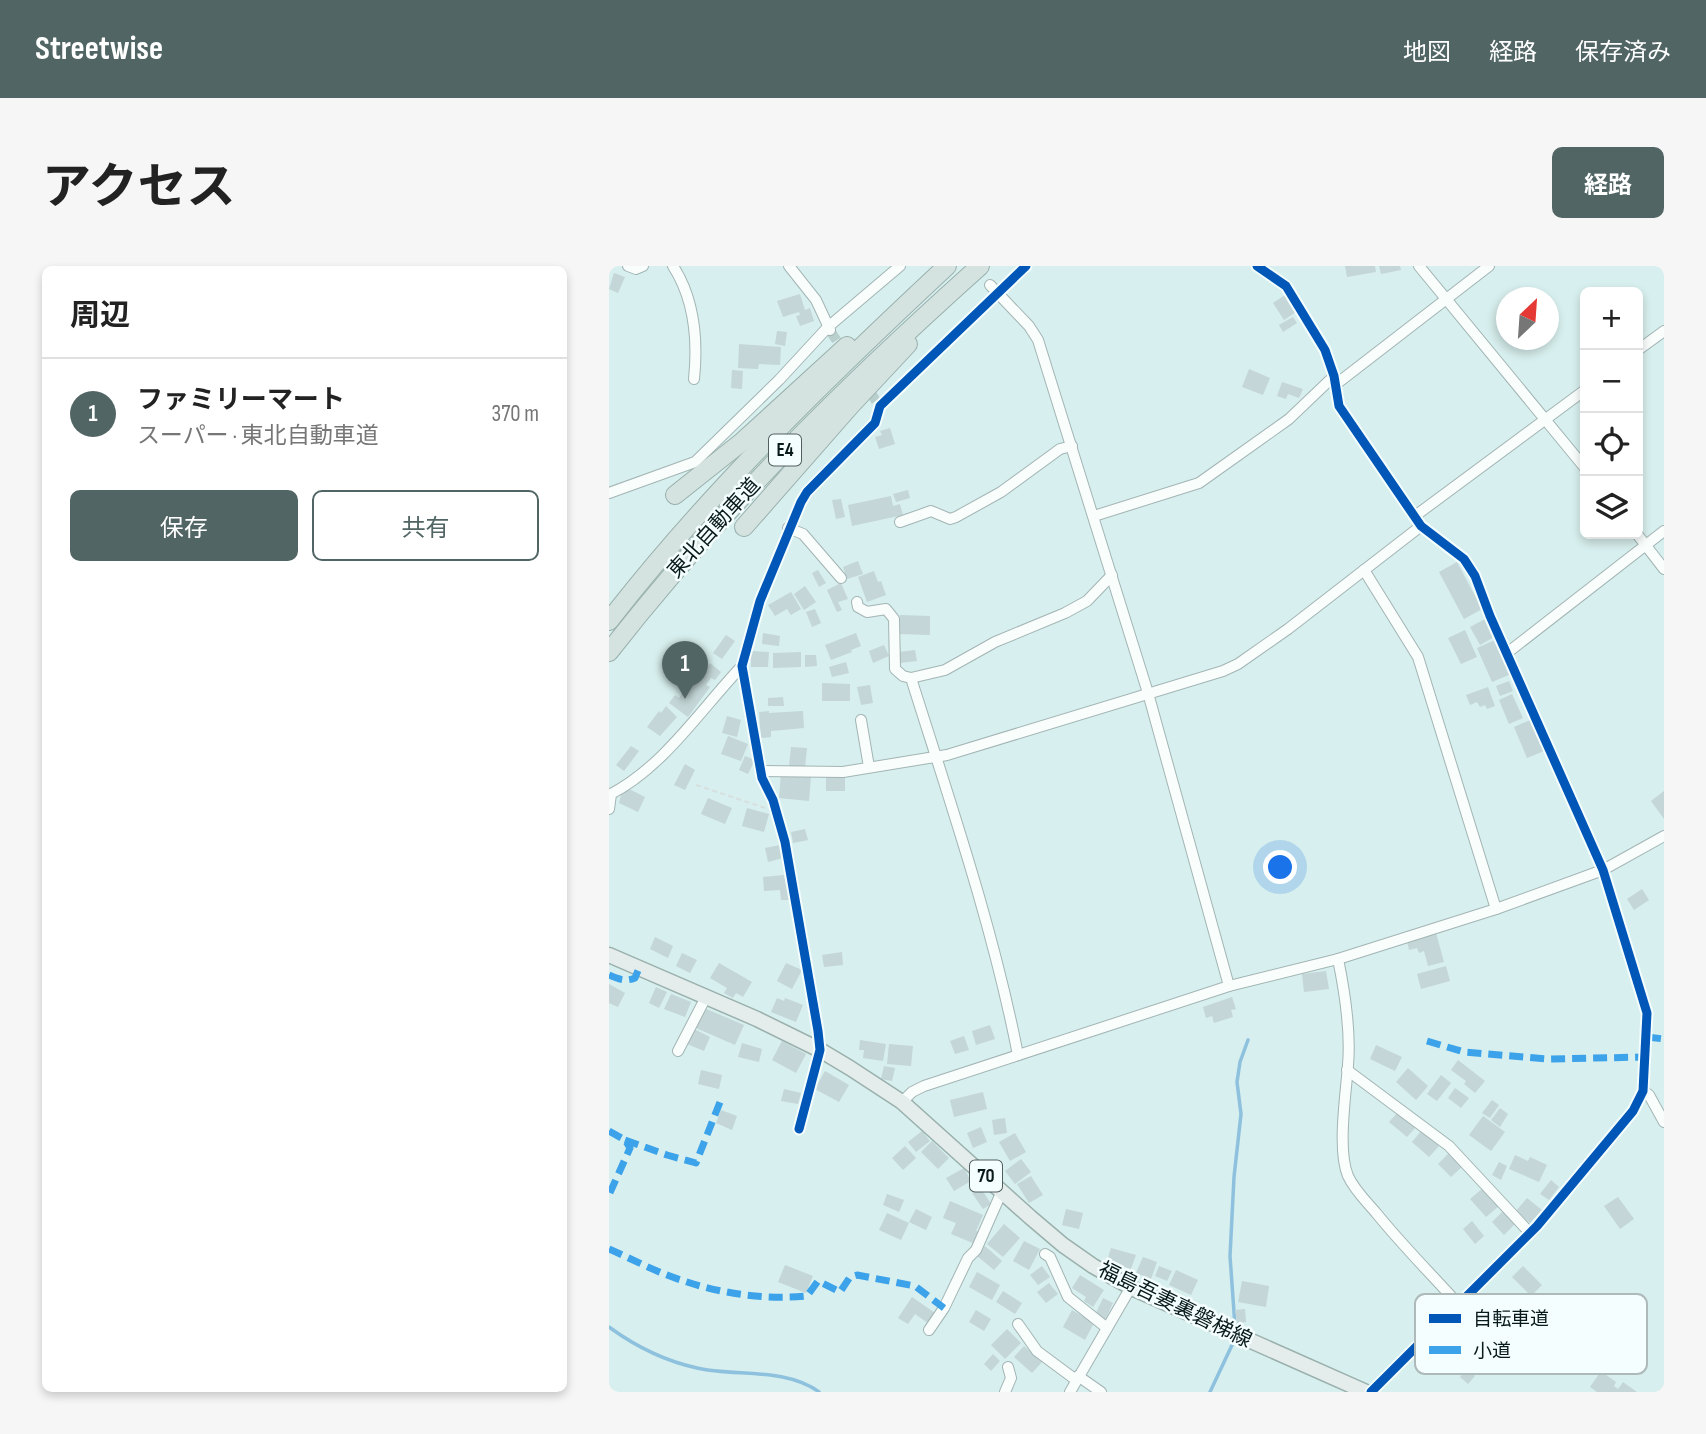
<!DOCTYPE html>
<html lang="ja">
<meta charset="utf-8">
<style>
:root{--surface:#fff;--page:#f6f6f6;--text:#222;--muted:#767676;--line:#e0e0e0;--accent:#516564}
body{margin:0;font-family:"Sofia Sans Condensed","Noto Sans JP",sans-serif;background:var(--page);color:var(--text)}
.controls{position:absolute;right:21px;top:21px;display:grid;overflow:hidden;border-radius:10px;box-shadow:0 4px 10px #0003}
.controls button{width:63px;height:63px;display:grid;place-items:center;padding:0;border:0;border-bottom:2px solid var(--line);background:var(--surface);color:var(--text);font:35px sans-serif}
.compass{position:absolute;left:887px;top:21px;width:63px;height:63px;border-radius:50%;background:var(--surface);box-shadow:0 4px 10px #0003;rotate:25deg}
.you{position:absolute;left:672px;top:602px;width:24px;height:24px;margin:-18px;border:5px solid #fff;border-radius:50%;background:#1a73e8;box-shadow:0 0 0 10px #1a73e833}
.badge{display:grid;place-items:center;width:46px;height:46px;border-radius:50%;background:var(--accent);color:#fff;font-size:23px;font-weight:700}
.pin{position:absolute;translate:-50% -58px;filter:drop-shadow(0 2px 4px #0008)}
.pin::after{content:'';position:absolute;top:37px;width:24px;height:21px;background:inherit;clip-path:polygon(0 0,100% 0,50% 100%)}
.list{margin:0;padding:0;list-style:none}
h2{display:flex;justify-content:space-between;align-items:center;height:91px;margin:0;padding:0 28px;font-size:30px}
h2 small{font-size:23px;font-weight:400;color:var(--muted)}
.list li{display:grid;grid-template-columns:46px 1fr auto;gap:21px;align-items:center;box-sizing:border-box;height:112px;padding:0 28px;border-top:2px solid var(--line)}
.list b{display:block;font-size:26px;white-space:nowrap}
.list p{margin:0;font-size:23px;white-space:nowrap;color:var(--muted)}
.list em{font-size:23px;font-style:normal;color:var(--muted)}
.actions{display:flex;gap:14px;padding:21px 28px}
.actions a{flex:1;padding:16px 0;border:2px solid var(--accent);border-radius:10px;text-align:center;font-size:24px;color:var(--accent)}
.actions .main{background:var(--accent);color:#fff}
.icon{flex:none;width:38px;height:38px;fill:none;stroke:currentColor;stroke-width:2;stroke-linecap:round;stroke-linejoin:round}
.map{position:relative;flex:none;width:1055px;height:1126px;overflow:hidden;border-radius:10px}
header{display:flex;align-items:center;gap:42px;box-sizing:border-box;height:98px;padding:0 35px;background:var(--accent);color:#fff}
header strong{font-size:33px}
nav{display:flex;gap:38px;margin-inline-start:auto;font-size:24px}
.intro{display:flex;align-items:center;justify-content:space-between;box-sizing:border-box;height:168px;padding:0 42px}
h1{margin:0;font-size:49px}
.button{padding:18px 32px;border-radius:10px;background:var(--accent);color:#fff;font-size:24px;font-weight:700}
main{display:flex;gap:42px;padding:0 42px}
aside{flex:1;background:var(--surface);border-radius:10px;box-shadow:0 4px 10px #0003}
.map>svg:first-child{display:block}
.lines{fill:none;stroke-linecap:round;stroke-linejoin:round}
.stream{stroke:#8ec1dd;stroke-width:3.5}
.building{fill:#c4d6d7}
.street-tunnel{stroke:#b8cfce;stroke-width:10;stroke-dasharray:10 5;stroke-linecap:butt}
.street-casing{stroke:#a2b5b4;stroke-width:12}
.primary-casing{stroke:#99b0ac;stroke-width:17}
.highway-casing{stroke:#99b0ac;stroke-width:20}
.path{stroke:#d8dfdf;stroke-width:2;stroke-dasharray:5 3.5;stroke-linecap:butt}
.street{stroke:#f9fdfc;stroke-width:10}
.primary{stroke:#e4edeb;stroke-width:14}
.highway{stroke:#d5e3e0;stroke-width:18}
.quiet{stroke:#3ca2ea;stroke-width:7;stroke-dasharray:14 7;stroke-linecap:butt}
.cycleway-casing{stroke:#f5fefe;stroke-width:13}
.cycleway{stroke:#0057b8;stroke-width:9}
.labels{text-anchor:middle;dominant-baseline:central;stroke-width:5;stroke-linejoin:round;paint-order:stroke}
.shield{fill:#f5fefe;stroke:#505e5e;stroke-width:2}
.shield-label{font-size:19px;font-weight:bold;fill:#091a1a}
.street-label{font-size:21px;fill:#091a1a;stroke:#f5fefe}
.key{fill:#f5fefe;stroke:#aebaba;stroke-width:2}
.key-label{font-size:19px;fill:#091a1a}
</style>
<header>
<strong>Streetwise</strong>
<nav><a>地図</a><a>経路</a><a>保存済み</a></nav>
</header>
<div class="intro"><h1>アクセス</h1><a class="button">経路</a></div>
<main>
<aside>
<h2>周辺<small></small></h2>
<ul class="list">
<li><span class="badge">1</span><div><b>ファミリーマート</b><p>スーパー · 東北自動車道</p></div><em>370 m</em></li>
</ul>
<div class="actions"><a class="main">保存</a><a>共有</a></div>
</aside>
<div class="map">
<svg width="1055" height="1126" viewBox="0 0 1055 1126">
<rect width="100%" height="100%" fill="#d7efee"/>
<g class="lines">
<g class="stream">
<polyline points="626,1060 621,990 625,911 632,848 628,816 631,796 639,774"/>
<path d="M0 1061C26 1080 56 1095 88 1102 126 1111 177 1101 210 1126"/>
<polyline points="601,1126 624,1077"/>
</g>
</g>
<g class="building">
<polygon points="736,0 766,0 767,6 738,11"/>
<polygon points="770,0 791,0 792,4 772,8"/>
<polygon points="5,7 16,11 9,27 0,23"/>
<polygon points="191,28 196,44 201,42 205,55 191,60 187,50 191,49 190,46 174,51 168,35"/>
<polygon points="676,29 687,46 675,54 664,37"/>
<polygon points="684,51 688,57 674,66 670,59"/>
<polygon points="168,65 178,66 176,80 166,78"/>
<polygon points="130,78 172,81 171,99 150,98 149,103 129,102"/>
<polygon points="640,103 661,112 654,129 633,121"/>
<polygon points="123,104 134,105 133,123 122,122"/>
<polygon points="673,116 694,123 690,132 679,128 677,133 668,130"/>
<polygon points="281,162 286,178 270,183 266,171 273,169 271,165"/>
<polygon points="299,224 301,232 287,236 284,228"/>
<polygon points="282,230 284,240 291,238 294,249 243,260 239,239"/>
<polygon points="232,233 236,251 227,253 223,234"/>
<polygon points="249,295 254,308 238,313 234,301"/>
<polygon points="848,296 873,343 855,353 830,306"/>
<polygon points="209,304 217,317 210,321 203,307"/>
<polygon points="265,305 269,316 272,315 277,329 258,336 249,311"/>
<polygon points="232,317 239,333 229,336 233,344 228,346 218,324"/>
<polygon points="196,320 207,336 195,344 185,328"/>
<polygon points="182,326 192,343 182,349 178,343 166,350 159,339"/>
<polygon points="206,343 212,357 203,361 197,346"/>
<polygon points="291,349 321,350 321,369 290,368"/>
<polygon points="878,352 887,370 871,379 861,361"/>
<polygon points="856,364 868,391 852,398 839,372"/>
<polygon points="154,367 171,370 170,380 153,378"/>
<polygon points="247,367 252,380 242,384 243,386 222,394 216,379"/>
<polygon points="117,369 126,375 113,393 104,387"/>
<polygon points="886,374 902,408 883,416 868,382"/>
<polygon points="275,379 280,390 264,397 260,385"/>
<polygon points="306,384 308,395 291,397 290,386"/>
<polygon points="142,385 160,386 159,401 142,401"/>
<polygon points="192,386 192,401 164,402 164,387"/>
<polygon points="196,389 207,389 208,400 196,401"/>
<polygon points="237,396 240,407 223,411 220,401"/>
<polygon points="101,397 112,406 106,414 102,412 97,419 101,421 79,451 60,437 66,429 70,432 90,401 95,405"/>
<polygon points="900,415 904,425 891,430 887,420"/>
<polygon points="213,417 241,418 241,435 213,435"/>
<polygon points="261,419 264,437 252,439 248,421"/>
<polygon points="879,421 886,440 878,443 876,439 871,441 868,436 861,439 857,429"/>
<polygon points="903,428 914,452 900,458 890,434"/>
<polygon points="174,431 175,440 159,440 159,432"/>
<polygon points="57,440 68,451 51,470 38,461 50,445 52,447"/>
<polygon points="160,445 160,447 194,445 195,462 162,465 162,471 152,472 150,446"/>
<polygon points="118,450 132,454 128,471 113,467"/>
<polygon points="921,454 935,485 918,492 905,461"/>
<polygon points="119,470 139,478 132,495 112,488"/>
<polygon points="22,480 30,485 15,505 7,499"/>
<polygon points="182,481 198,482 196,501 180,500"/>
<polygon points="136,490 146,494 139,508 130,504"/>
<polygon points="76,498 86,504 76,524 65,519"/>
<polygon points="172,507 202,511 200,535 170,532"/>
<rect x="217" y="511" width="19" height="14"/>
<polygon points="20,523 36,531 29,546 10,537 12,529"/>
<polygon points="1055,525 1055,553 1042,535"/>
<polygon points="99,532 123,542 116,558 92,548"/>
<polygon points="138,542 160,548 155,566 133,560"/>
<polygon points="196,563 199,574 184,577 182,566"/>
<polygon points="171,579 174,592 159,596 156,582"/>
<polygon points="175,609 180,634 172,634 171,624 155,625 154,611"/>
<polygon points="1033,623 1040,634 1025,644 1018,633"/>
<polygon points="827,667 835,696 819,700 815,685 810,687 808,682 800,684 798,675"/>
<polygon points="46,671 64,680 59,692 41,683"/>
<polygon points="233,686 234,699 215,701 213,689"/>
<polygon points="73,687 88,694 81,707 67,700"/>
<polygon points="110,697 143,716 134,731 127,727 124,732 115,727 118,722 101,712"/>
<polygon points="177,697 193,704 183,723 168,715"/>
<polygon points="837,700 841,715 812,723 808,708"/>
<polygon points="717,705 720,723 695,726 693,708"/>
<polygon points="0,718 16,727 9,741 0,737"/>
<polygon points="47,721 58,726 50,742 40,737"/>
<polygon points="62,728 82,736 76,751 55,743"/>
<polygon points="623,731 627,743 622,744 624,751 605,757 603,750 597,752 594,741"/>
<polygon points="168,732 175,735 176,732 194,739 187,756 162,746"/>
<polygon points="95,742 135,759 126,779 87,762"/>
<polygon points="381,759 386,773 367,779 363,765"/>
<polygon points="85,763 101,771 95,785 78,778"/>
<polygon points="355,770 360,784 346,788 341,775"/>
<polygon points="251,774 277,778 274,795 254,792 255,784 250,784"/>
<polygon points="173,775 197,788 187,807 163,794"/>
<polygon points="133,777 153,783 150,796 129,791"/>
<polygon points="280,778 304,780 302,800 278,798"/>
<polygon points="767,779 793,791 786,805 761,793"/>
<polygon points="849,794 876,815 866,827 855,818 857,815 842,804"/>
<polygon points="275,800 286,802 283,815 272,813"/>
<polygon points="799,802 819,820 807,834 787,816"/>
<polygon points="92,804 113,809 110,823 89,818"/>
<polygon points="216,805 240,819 230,836 206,823"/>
<polygon points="832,809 842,817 828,835 818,828"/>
<polygon points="846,822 860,832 852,842 839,832"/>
<polygon points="175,823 192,827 189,838 172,835"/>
<polygon points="374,826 378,843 345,851 341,834"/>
<polygon points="883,834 890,839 881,852 873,847"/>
<polygon points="891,842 899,848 891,861 882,854"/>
<polygon points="112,844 128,850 123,864 107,857"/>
<polygon points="790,845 808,860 798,871 780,856"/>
<polygon points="874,850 896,866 882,885 860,869"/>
<polygon points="396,852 398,867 385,869 383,854"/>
<polygon points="372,861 378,876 364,882 358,867"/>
<polygon points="813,864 830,880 820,891 803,876"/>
<polygon points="313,865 321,875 307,886 299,876"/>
<polygon points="406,867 417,886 401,895 390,876"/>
<polygon points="323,875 340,892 329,903 312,886"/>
<polygon points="296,880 307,892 294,904 283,892"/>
<polygon points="841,886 854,900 842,911 829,898"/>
<polygon points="906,889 919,895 921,891 938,899 930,916 900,903"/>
<polygon points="412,893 422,906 406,918 396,905"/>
<polygon points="890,896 898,900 892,914 883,909"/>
<polygon points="355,902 362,915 345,925 337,912"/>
<polygon points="422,910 434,929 420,937 408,918"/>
<polygon points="942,914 950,921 940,934 931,928"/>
<polygon points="371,921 382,938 374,943 363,927"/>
<polygon points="874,922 889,941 877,951 861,933"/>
<polygon points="278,928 295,934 290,946 274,939"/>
<polygon points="1009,931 1025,953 1011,963 995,940"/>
<polygon points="918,932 933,944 921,957 907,945"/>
<polygon points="341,935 374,949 367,965 371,966 366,978 342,968 347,957 334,952"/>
<polygon points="307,943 323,951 317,964 300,956"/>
<polygon points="457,943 474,947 470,963 453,959"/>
<polygon points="896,943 908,956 895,969 883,956"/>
<polygon points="278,947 300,957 292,974 270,964"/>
<polygon points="863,955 875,970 866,978 854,963"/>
<polygon points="395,958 411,972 394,991 378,978"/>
<polygon points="415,975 431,983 420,1004 404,995"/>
<polygon points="376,980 393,995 385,1004 368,990"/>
<polygon points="502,982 527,989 522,1003 498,995"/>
<polygon points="534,991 548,996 542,1013 527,1007"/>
<polygon points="176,999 204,1010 197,1027 169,1016"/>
<polygon points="433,1000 441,1011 429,1019 421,1009"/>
<polygon points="550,1000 563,1005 558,1015 546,1010"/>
<polygon points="914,1000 933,1019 922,1030 903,1011"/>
<polygon points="567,1004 589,1014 582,1029 560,1019"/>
<polygon points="368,1006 391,1019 383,1034 360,1021"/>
<polygon points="471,1009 495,1024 484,1041 475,1035 477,1031 463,1022"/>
<polygon points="633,1015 660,1020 657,1041 629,1036"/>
<polygon points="440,1017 449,1028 437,1037 428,1026"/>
<polygon points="394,1025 413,1037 406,1048 387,1036"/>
<polygon points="303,1031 326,1047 319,1057 306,1048 299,1058 289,1052"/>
<polygon points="494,1032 504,1037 496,1054 486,1049"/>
<polygon points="636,1043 637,1056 628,1057 626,1044"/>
<polygon points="367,1044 382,1053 375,1065 360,1056"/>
<polygon points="463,1044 485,1057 476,1074 454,1061"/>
<polygon points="398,1063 412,1077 396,1093 382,1079"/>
<polygon points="415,1080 433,1096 423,1107 405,1091"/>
<polygon points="384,1088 391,1095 382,1105 375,1098"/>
<polygon points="858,1102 866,1110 859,1118 851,1111"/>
<polygon points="992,1105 1007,1116 1005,1120 1009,1123 1014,1116 1028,1126 988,1126 981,1121"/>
</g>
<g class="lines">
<polyline class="street-tunnel" points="222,66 267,135"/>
<g class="street-casing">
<g id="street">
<polyline points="19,0 27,3 34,0"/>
<path d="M64 0C86 34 89 74 85 113"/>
<polyline points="180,0 207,34 221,64"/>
<polyline points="648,0 677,20 716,84 725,110 730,140 812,260 855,293 866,310 881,350 994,604 1038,747 1034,825 1024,845 928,960 762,1126"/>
<polyline points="810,0 976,202"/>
<polyline points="381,19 420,60 429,74 539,427 620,720"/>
<polyline points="1029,84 1055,65"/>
<polyline points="726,119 880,0"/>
<polyline points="0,227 86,196 170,114 219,61 291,0"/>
<polyline points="485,250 590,217 680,153 725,110"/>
<polyline points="806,250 976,124"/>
<polyline points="291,256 322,245 341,253 347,251 392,226 451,183 463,180"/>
<polyline points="179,262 194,268 232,312"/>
<polyline points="1028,268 1055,303"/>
<polyline points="755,304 809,391 887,643"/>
<path d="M248 336 249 341 258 346 277 343 285 353 286 403 294 410 302 412C341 536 384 661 409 789"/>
<polyline points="898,387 1055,265"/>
<polyline points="302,412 336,404 386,376 456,347 478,335 503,309"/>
<polyline points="252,454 260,501"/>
<polyline points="152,505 234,506 338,489 614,405 629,398 679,363 812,260"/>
<path d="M0 529C54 502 92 443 133 400"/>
<polyline points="0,543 2,528"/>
<path d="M729 693C736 727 742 765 739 799 737 828 728 884 739 910 746 925 758 936 768 948 794 980 823 1009 850 1039"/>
<polyline points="69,785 97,731"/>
<polyline points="738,804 840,880 921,967"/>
<polyline points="1034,825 1040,829 1055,856"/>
<polyline points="293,836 303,826 315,820 620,720 729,693 887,643 994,604 1055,570"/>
<polyline points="190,863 211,784 209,765 176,576 164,534 153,512 133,400 151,335 192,236 198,226 266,157 271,140 417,0"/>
<polyline points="436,988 441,991 459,1031 498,1062"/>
<polyline points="409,1058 428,1085 467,1114"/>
<polyline points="320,1064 335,1042 359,992 367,984 393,925"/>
<polyline points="469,1110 492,1126"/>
<polyline points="396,1126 402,1112 399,1101"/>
<polyline points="461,1126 522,1021"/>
</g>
</g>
<g class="primary-casing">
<polyline id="primary" points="0,689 148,753 211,784 241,802 293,836 421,951 454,979 484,1000 525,1023 757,1126"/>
</g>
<g class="highway-casing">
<g id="highway">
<polyline points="66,229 134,175 238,80"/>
<polyline points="135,261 242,139 299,78"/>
<path d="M0 355C100 226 219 111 338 0"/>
<path d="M0 386C111 244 237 120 371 0"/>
</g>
</g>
<polyline class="path" points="87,519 156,542"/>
<use href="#street" class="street"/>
<use href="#primary" class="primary"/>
<use href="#highway" class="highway"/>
<g class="quiet">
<path d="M0 709C9 713 16 716 26 712L30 702"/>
<polyline points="1038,771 1055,773"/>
<polyline points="818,775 855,786 938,793 1036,791"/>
<polyline points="0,865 16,874 21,882 0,929"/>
<polyline points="16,874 58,889 87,897 113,831"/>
<path d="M0 983C25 994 49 1007 75 1015 114 1028 158 1034 198 1030L209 1015 231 1026 241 1011 248 1009 306 1020 335 1042"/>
</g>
<g class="cycleway-casing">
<g id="cycleway">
<polyline points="648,0 677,20 716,84 725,110 730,140 812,260 855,293 866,310 881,350 994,604 1038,747 1034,825 1024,845 928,960 762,1126"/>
<polyline points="190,863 211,784 209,765 176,576 164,534 153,512 133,400 151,335 192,236 198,226 266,157 271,140 417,0"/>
</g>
</g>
<use href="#cycleway" class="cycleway"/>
</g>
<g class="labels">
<g class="shield">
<rect x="160" y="168.5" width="32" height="31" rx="5"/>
<rect x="361" y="894.5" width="32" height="31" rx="5"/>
</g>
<g class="shield-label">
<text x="176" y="184">E4</text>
<text x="377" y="910">70</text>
</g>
<g class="street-label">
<text transform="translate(105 262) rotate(-48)">東北自動車道</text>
<text transform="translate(566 1039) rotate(26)">福島吾妻裏磐梯線</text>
</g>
</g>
<rect x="806" y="1028" width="232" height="80" rx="10" class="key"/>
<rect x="820" y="1048" width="32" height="9" fill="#0057b8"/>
<rect x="820" y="1080" width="32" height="8" fill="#3ca2ea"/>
<g class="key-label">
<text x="864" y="1059">自転車道</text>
<text x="864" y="1091">小道</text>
</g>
</svg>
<div class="controls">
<button>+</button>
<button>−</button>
<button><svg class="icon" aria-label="locate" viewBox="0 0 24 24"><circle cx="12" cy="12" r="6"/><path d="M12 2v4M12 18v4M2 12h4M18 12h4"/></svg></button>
<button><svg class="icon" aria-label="layers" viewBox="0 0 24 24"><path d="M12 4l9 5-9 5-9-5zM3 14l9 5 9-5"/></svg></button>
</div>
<svg class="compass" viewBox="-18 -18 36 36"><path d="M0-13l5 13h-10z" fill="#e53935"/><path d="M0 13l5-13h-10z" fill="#767676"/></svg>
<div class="you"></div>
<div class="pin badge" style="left:76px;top:433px">1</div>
</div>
</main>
